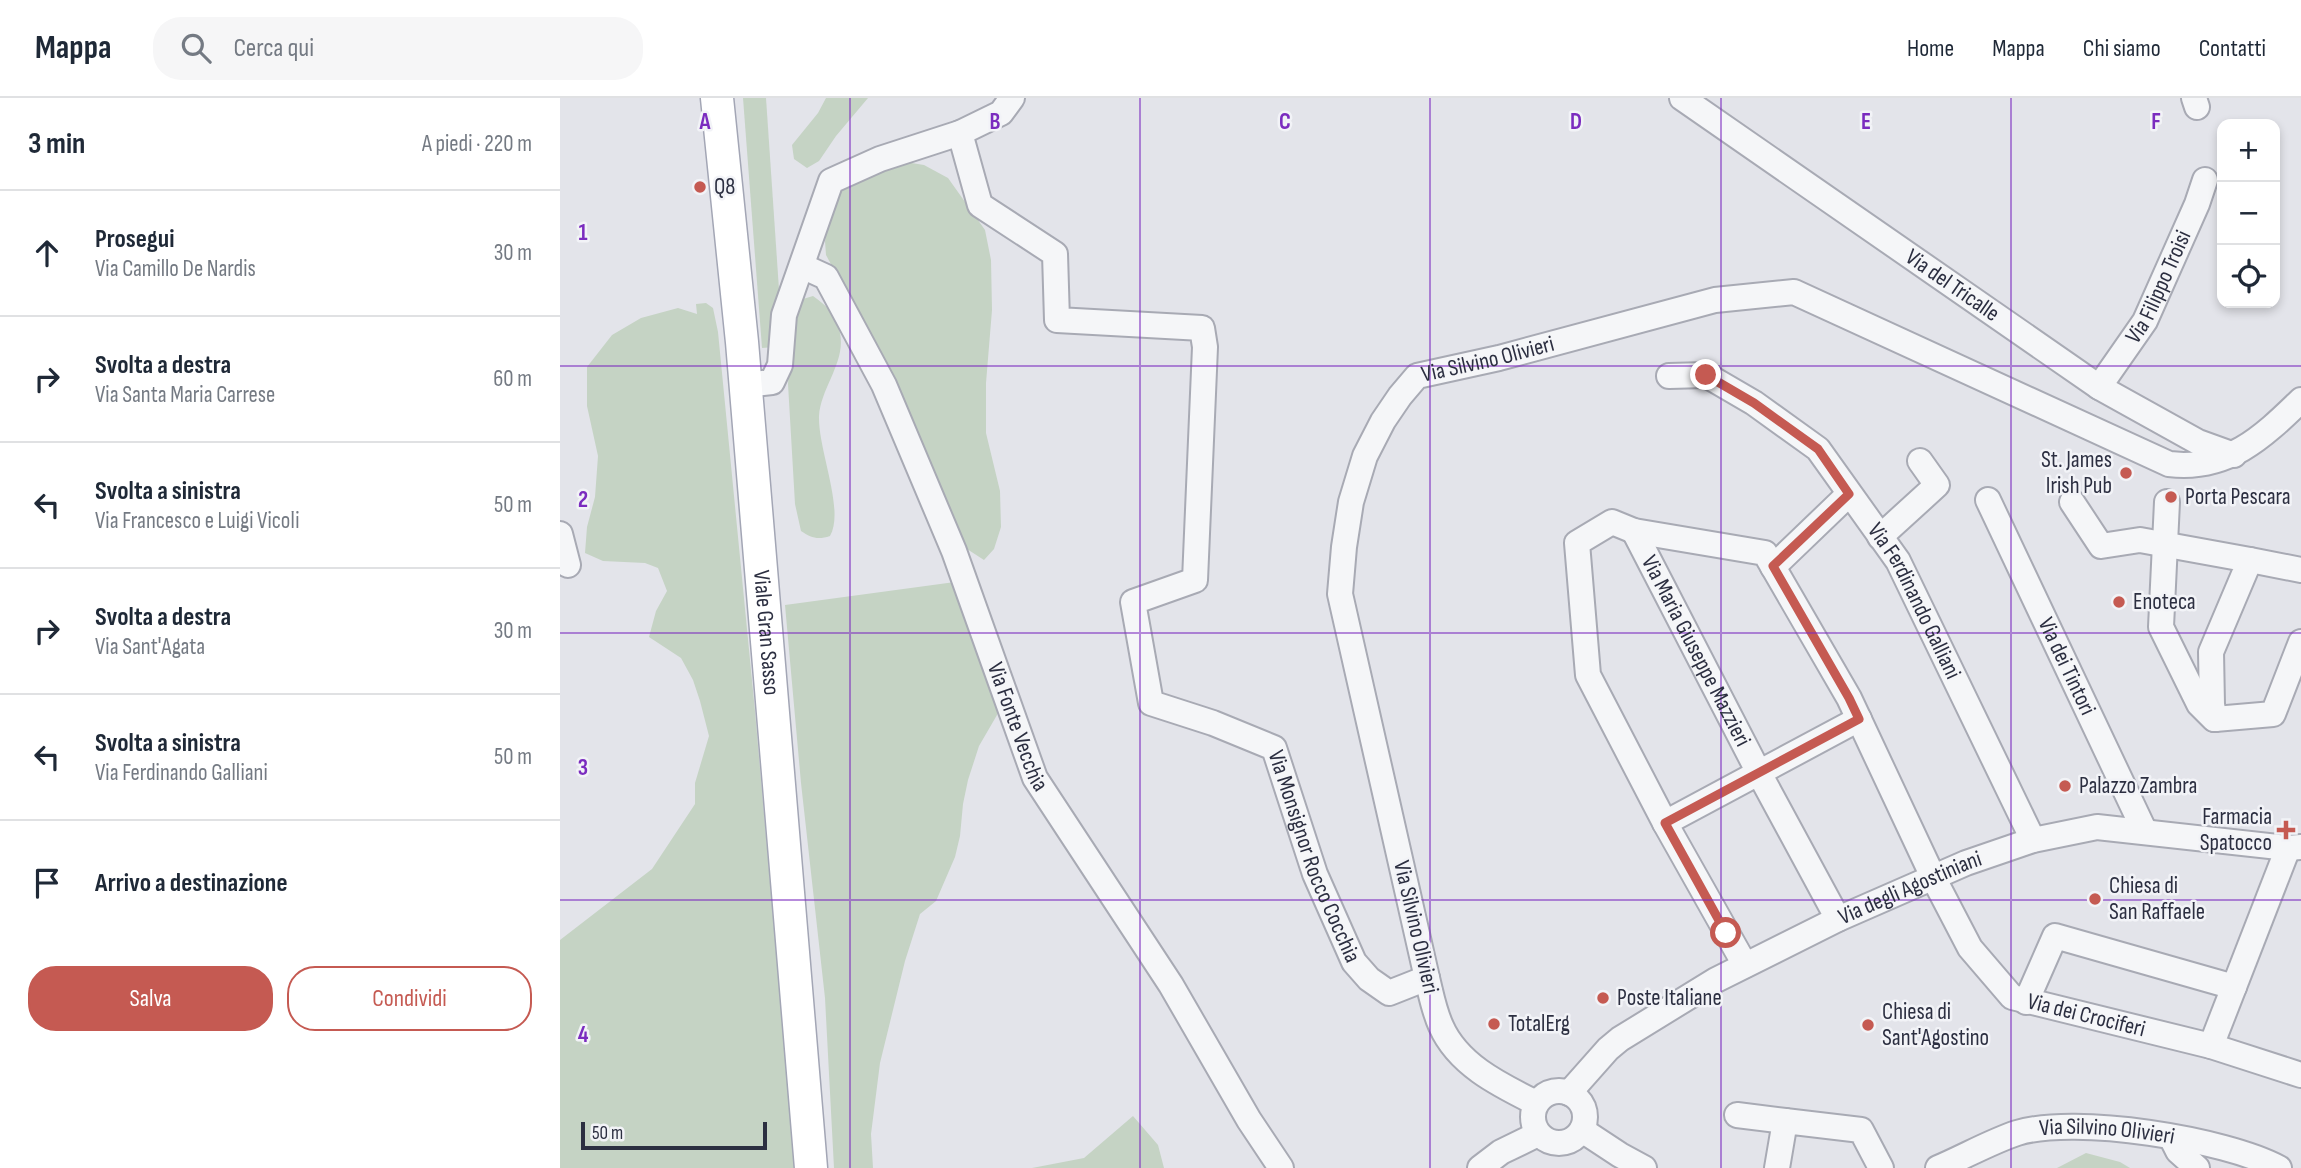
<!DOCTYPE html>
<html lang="it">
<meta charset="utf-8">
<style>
:root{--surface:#fff;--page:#f6f6f7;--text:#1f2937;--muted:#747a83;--line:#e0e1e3;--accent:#c55a52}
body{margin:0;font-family:"Sofia Sans Condensed",sans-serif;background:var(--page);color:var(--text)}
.controls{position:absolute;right:21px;top:21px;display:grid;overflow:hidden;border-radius:14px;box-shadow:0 4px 10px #0003}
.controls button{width:63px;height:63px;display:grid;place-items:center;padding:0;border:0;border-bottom:2px solid var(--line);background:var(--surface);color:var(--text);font:35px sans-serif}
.scale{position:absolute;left:21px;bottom:18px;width:186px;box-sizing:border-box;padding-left:7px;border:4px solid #2c2f41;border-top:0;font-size:19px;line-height:24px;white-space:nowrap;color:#2c2f41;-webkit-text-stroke:5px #f2f3f7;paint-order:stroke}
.stop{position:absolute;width:21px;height:21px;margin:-16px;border:5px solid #c55a52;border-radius:50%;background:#fff}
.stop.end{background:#c55a52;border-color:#fff;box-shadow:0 2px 7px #0008}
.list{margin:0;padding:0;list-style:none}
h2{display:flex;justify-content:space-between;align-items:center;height:91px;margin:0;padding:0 28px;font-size:30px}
h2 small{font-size:23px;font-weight:400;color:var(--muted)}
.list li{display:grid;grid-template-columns:46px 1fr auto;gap:21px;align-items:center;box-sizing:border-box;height:126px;padding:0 28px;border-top:2px solid var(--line)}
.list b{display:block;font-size:26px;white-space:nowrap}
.list p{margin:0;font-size:23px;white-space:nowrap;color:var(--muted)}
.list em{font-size:23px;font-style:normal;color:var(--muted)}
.actions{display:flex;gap:14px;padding:21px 28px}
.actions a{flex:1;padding:16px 0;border:2px solid var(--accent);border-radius:28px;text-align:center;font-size:24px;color:var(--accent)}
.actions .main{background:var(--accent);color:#fff}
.icon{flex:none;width:38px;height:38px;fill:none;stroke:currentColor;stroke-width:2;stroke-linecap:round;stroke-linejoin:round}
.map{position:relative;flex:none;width:1741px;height:1070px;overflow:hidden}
header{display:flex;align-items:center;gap:42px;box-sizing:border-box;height:98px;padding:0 35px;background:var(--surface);border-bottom:2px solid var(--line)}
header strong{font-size:33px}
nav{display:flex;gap:38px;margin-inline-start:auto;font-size:24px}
.search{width:490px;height:63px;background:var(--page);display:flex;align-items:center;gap:18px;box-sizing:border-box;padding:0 24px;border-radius:28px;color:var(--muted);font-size:26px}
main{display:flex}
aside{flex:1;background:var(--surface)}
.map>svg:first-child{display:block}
.green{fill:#c5d3c4}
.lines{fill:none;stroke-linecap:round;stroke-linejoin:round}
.minor-casing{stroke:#a8aab4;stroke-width:28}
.major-casing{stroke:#a3a6b5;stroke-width:35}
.minor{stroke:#f5f6f8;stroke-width:24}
.major{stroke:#fff;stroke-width:32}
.route{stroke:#c55a52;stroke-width:9}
.grid{fill:none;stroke:#7b2cbf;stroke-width:2;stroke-opacity:0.55}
.poi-dot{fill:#c55a52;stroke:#f2f3f7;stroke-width:2.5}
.labels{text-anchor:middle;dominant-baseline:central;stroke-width:5;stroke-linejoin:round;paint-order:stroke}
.poi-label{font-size:23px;fill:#2c2f41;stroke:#f2f3f7;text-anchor:start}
.street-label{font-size:23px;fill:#2c2f41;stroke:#f2f3f7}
.grid-label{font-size:23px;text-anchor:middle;font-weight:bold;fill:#7b2cbf;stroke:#f2f3f7;stroke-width:5;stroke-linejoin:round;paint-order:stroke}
</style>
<header>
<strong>Mappa</strong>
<div class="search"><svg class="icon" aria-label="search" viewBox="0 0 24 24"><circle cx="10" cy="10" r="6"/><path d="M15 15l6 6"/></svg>Cerca qui</div>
<nav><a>Home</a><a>Mappa</a><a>Chi siamo</a><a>Contatti</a></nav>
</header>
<main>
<aside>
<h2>3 min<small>A piedi · 220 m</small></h2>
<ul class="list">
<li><svg class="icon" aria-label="ahead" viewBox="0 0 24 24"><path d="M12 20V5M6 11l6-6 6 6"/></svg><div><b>Prosegui</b><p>Via Camillo De Nardis</p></div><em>30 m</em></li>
<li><svg class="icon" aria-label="right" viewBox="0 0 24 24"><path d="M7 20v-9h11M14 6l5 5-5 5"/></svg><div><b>Svolta a destra</b><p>Via Santa Maria Carrese</p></div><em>60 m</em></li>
<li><svg class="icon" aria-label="left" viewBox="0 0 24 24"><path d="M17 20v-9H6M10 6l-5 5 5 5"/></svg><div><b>Svolta a sinistra</b><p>Via Francesco e Luigi Vicoli</p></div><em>50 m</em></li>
<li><svg class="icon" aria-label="right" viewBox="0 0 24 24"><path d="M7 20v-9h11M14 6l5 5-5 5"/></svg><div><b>Svolta a destra</b><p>Via Sant'Agata</p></div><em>30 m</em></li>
<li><svg class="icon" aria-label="left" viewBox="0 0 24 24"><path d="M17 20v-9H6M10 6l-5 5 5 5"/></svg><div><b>Svolta a sinistra</b><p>Via Ferdinando Galliani</p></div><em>50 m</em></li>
<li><svg class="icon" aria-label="arrive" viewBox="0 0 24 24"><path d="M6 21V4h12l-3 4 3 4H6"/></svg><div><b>Arrivo a destinazione</b></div></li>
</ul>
<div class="actions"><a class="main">Salva</a><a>Condividi</a></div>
</aside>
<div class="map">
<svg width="1741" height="1070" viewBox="0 0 1741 1070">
<rect width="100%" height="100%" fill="#e3e4ea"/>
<g class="green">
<polygon points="183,0 206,0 221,221 215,249 202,250"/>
<polygon points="266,0 308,0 276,38 259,63 247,70 234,61 232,47 258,15"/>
<polygon points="333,62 364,67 388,80 425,132 431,162 432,212 426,285 426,335 440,393 441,429 434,451 424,462 407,451 397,438 302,224 266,157 265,143 271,109 284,85"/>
<path d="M253 198C267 208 277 217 280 235 286 264 261 289 259 318 258 352 285 412 270 438 258 442 251 440 241 433L235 406 228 286 233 212 243 201Z"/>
<polygon points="146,205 153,210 158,234 195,613 235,1070 0,1070 0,842 92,771 135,706 135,685 149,638 140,603 133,582 121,560 89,539 96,513 107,493 98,470 85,465 43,463 25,455 27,429 35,399 38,358 27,308 27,269 52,237 81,220 118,210 137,216 136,206"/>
<polygon points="395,484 438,607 437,617 419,648 408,682 403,706 400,738 395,759 376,803 360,816 345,863 320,965 311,1036 313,1070 274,1070 265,900 241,685 225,507"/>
<polygon points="573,1018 598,1047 604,1070 472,1070 524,1060"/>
<polygon points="1526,1055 1560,1064 1570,1070 1497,1070"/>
</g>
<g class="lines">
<g class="minor-casing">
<g id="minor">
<path id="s1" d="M1122 0 1539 289 1638 344 1674 357"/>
<polyline points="1634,0 1637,9"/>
<path id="s2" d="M400 35 420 107 495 156 497 222 642 230 645 249 635 482 573 504 591 605 653 625 714 650 755 776 794 864 809 881 829 895 867 880"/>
<path id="s3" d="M242 168 266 179 324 287 394 453 475 680 611 887 689 1022 721 1070"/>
<path id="s4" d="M1109 278 1146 277 1194 305 1258 351 1338 463 1473 742"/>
<polyline points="185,287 212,284 220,267 224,217 271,83 320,61 400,35 441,15 452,0"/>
<path id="s5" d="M1539 289 1585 223 1637 106 1645 82"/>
<path id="s6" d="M1428 402 1585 734"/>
<polyline points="1512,404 1541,448 1580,442 1690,462 1651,554 1652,607 1655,621"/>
<polyline points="1607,404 1601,529 1639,606 1654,621"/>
<path id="s7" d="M1074 433 1199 675 1278 821"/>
<polyline points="0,436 8,467"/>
<polyline points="1320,439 1377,387 1360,363"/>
<polyline points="1690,462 1741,472"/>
<polyline points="1213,469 1289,396"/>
<polyline points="1655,621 1713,616 1741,544"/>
<polyline points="1105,725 1299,621"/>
<path id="s8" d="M1185 867 1105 725 1028 577 1017 445 1052 424 1074 433 1205 455 1289 600 1373 779 1410 850 1452 899 1651 948 1741 977"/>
<polyline points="1466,904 1495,838 1674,889"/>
<polyline points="1651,948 1728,750"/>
<circle cx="999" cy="1019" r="26"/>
<path id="s9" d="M1009 995 1048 951 1060 941 1156 882 1278 821 1406 765 1473 742 1537 729 1728 750 1741 749"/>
<path id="s10" d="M976 1005C940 987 898 967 881 928 874 913 871 896 867 880L780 496 784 449 791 404 805 358 823 323 840 298 857 278 939 260 1155 202 1234 194 1609 366C1667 373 1702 340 1741 302"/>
<polyline points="1177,1017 1225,1023"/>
<polyline points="1022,1032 1060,1057 1084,1070"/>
<polyline points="1611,1039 1618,1053 1637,1070"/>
<polyline points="920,1070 941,1054 978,1036"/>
<polyline points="1217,1070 1225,1023 1301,1032 1321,1070"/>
<path id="s11" d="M1378 1070C1404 1059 1430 1044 1457 1035 1515 1017 1665 1041 1719 1070"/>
</g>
</g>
<g class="major-casing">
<g id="major">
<path id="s12" d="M157 0 182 244 251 1070"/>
</g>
</g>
<use href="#minor" class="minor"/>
<use href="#major" class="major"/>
</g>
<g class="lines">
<polyline class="route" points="1146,277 1194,305 1258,351 1289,396 1213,468 1289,600 1299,621 1105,725 1166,835"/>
</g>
<path class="grid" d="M290 0V1070M580 0V1070M870 0V1070M1161 0V1070M1451 0V1070M0 268H1741M0 535H1741M0 802H1741"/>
<g class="poi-dot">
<circle cx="140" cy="89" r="7"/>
<circle cx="1566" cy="375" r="7"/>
<circle cx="1611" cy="399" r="7"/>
<circle cx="1559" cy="504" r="7"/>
<circle cx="1505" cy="688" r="7"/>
<path d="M1722.5 721.5h7v7h7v7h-7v7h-7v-7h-7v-7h7z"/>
<circle cx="1535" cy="801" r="7"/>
<circle cx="1043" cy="900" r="7"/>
<circle cx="934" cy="926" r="7"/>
<circle cx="1308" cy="927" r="7"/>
</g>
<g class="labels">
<g class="poi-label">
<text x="154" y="89">Q8</text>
<text x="1552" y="362" text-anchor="end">St. James<tspan x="1552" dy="26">Irish Pub</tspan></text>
<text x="1625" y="399">Porta Pescara</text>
<text x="1573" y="504">Enoteca</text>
<text x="1519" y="688">Palazzo Zambra</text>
<text x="1712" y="719" text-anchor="end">Farmacia<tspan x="1712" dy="26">Spatocco</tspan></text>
<text x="1549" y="788">Chiesa di<tspan x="1549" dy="26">San Raffaele</tspan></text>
<text x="1057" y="900">Poste Italiane</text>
<text x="1322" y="914">Chiesa di<tspan x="1322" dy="26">Sant'Agostino</tspan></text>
<text x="948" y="926">TotalErg</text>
</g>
<g class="street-label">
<text stroke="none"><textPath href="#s1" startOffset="329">Via del Tricalle</textPath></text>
<text stroke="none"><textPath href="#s5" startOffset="117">Via Filippo Troisi</textPath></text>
<text stroke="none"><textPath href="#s10" startOffset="878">Via Silvino Olivieri</textPath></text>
<text stroke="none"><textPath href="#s4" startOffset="352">Via Ferdinando Galliani</textPath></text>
<text stroke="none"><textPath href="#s12" startOffset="537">Viale Gran Sasso</textPath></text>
<text stroke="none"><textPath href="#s7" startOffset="135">Via Maria Giuseppe Mazzieri</textPath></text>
<text stroke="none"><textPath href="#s6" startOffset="184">Via dei Tintori</textPath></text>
<text stroke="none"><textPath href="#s3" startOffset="516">Via Fonte Vecchia</textPath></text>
<text stroke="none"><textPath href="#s2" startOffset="1043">Via Monsignor Rocco Cocchia</textPath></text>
<text stroke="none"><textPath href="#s9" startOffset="402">Via degli Agostiniani</textPath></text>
<text transform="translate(856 829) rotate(77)">Via Silvino Olivieri</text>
<text stroke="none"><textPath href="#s8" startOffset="1246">Via dei Crociferi</textPath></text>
<text stroke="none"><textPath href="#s11" startOffset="177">Via Silvino Olivieri</textPath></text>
</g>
</g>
<g class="grid-label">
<text x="145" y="31">A</text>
<text x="435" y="31">B</text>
<text x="725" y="31">C</text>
<text x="1016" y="31">D</text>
<text x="1306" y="31">E</text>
<text x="1596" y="31">F</text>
<text x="23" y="142">1</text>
<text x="23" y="409">2</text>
<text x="23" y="677">3</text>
<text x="23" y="944">4</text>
</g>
</svg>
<div class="controls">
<button>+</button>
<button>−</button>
<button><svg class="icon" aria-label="locate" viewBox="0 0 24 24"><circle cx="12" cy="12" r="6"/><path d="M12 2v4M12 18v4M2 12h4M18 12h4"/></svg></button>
</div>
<div class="scale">50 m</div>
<div class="stop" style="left:1166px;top:835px"></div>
<div class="stop end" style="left:1146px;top:277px"></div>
</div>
</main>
